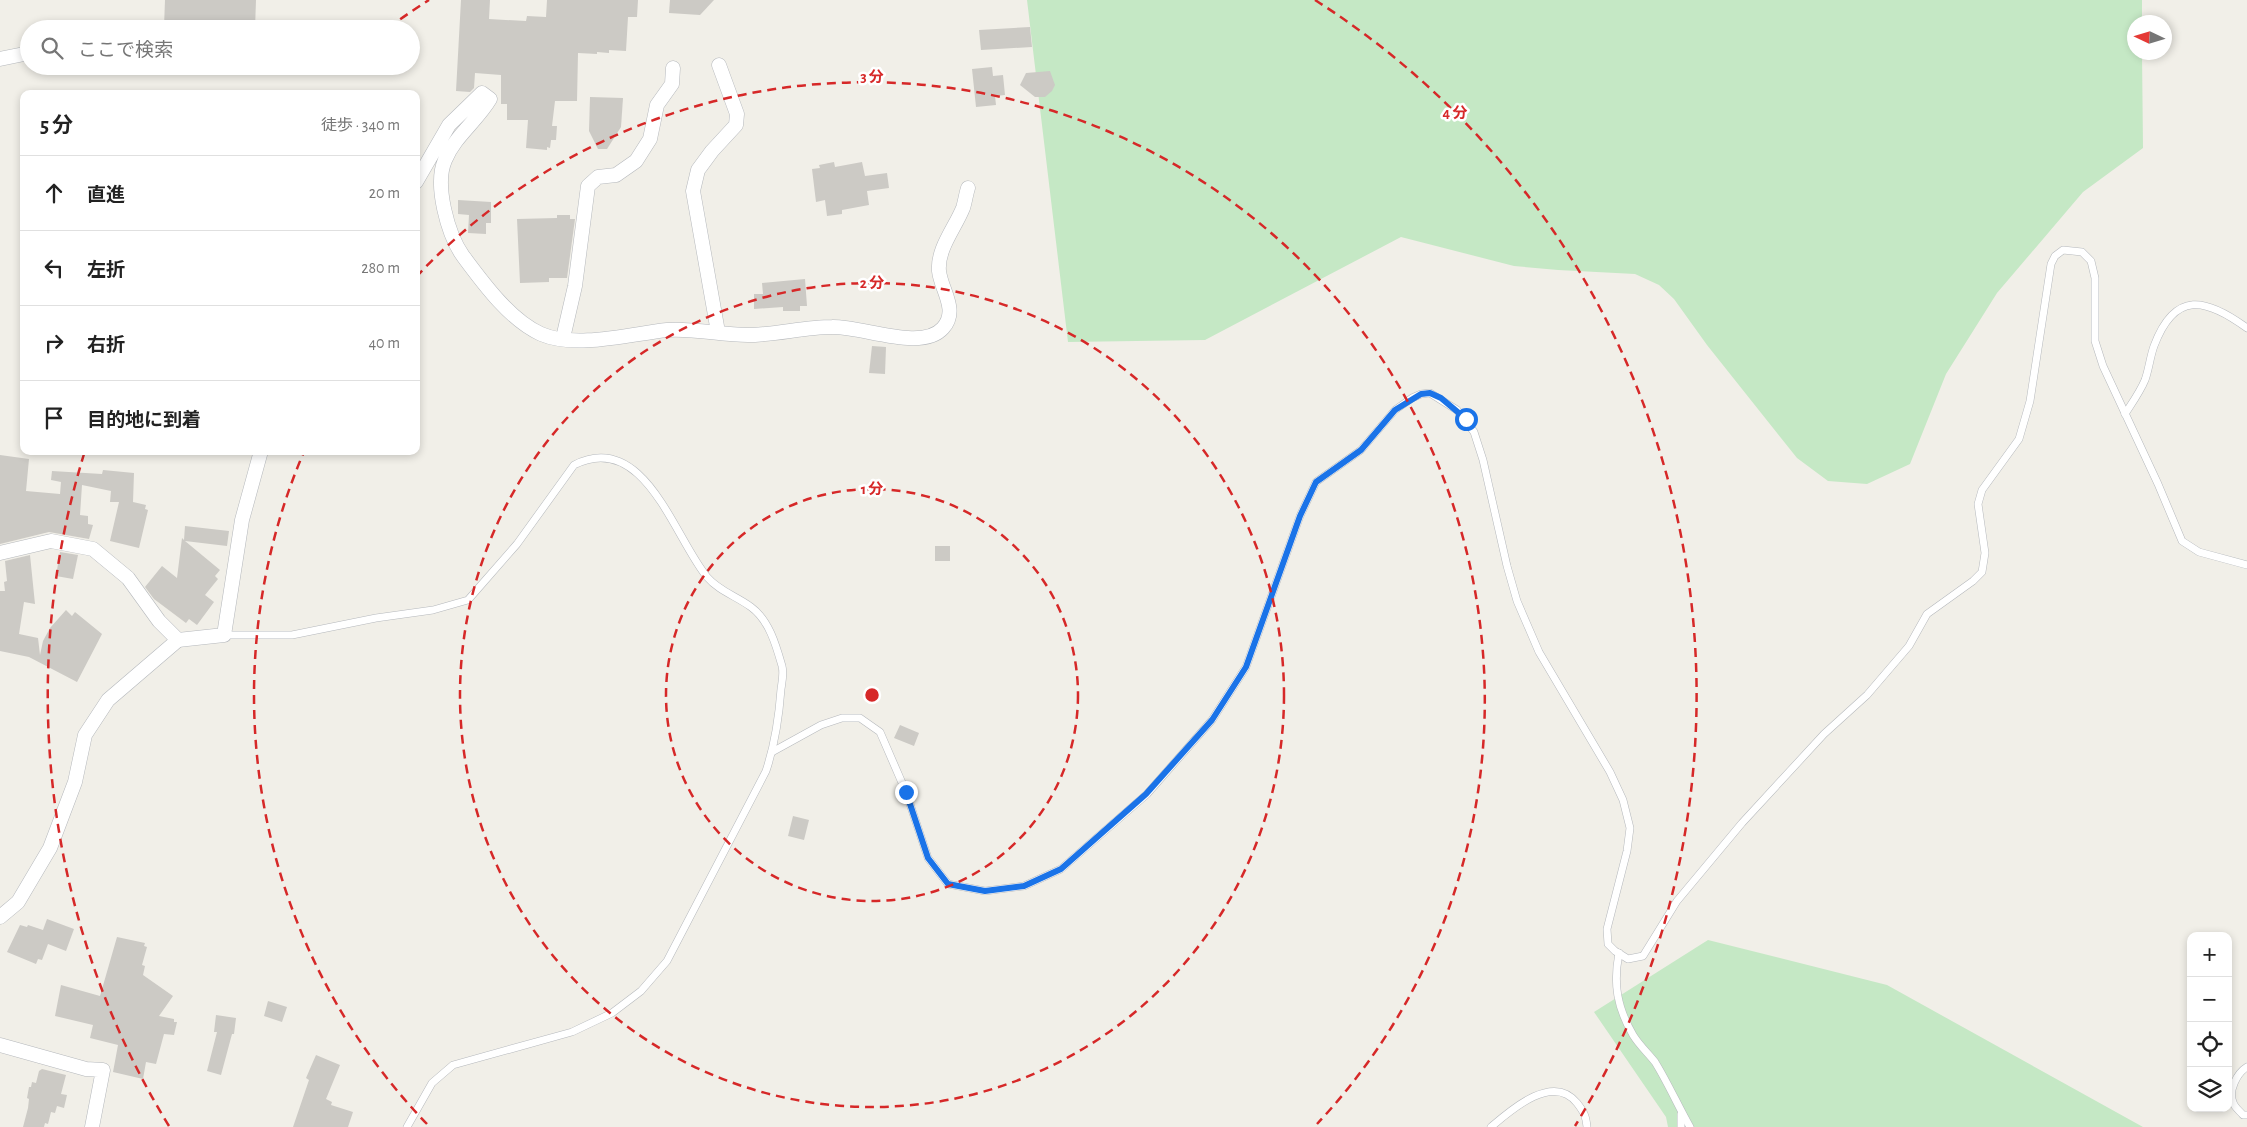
<!DOCTYPE html>
<html lang="ja">
<meta charset="utf-8">
<style>
:root{--surface:#fff;--page:#f6f6f6;--text:#222;--muted:#767676;--line:#e0e0e0}
body{margin:0;font-family:"Alegreya Sans","Noto Sans JP",sans-serif;background:var(--page);color:var(--text)}
.controls{position:absolute;right:15px;bottom:15px;display:grid;overflow:hidden;border-radius:10px;box-shadow:0 2px 8px #0003}
.controls button{width:45px;height:45px;display:grid;place-items:center;padding:0;border:0;border-bottom:1px solid var(--line);background:var(--surface);color:var(--text);font:25px sans-serif}
.compass{position:absolute;left:2127px;top:15px;width:45px;height:45px;border-radius:50%;background:var(--surface);box-shadow:0 2px 8px #0003;rotate:274deg}
.stop{position:absolute;width:15px;height:15px;margin:-11px;border:4px solid #1a73e8;border-radius:50%;background:#fff}
.stop.end{background:#1a73e8;border-color:#fff;box-shadow:0 1px 5px #0008}
.list{margin:0;padding:0;list-style:none}
h2{display:flex;justify-content:space-between;align-items:center;height:65px;margin:0;padding:0 20px;font-size:21px}
h2 small{font-size:16px;font-weight:400;color:var(--muted)}
.list li{display:grid;grid-template-columns:32px 1fr auto;gap:15px;align-items:center;box-sizing:border-box;height:75px;padding:0 20px;border-top:1px solid var(--line)}
.list b{display:block;font-size:19px;white-space:nowrap}
.list em{font-size:16px;font-style:normal;color:var(--muted)}
.icon{flex:none;width:28px;height:28px;fill:none;stroke:currentColor;stroke-width:2;stroke-linecap:round;stroke-linejoin:round}
.map{position:relative;flex:none;width:2247px;height:1127px;overflow:hidden}
.search{position:absolute;background:var(--surface);box-shadow:0 2px 8px #0003;left:20px;top:20px;width:400px;height:55px;display:flex;align-items:center;gap:12px;box-sizing:border-box;padding:0 18px;border-radius:28px;color:var(--muted);font-size:19px}
.panel{position:absolute;background:var(--surface);box-shadow:0 2px 8px #0003;left:20px;top:90px;width:400px;height:365px;border-radius:10px}
.map>svg:first-child{display:block}
.green{fill:#c5e8c5}
.building{fill:#cccac5}
.lines{fill:none;stroke-linecap:round;stroke-linejoin:round}
.service-casing{stroke:#b5b8bc;stroke-width:8}
.minor-casing{stroke:#b5b8bc;stroke-width:15}
.service{stroke:#fff;stroke-width:7}
.minor{stroke:#fff;stroke-width:14}
.route{stroke:#1a73e8;stroke-width:6}
.ring{fill:none;stroke:#d62828;stroke-width:2.5;stroke-dasharray:9 6}
.centre{fill:#d62828;stroke:#fff;stroke-width:2.5}
.ring-label{font-size:15px;text-anchor:middle;font-weight:bold;fill:#d62828;stroke:#fff;stroke-width:5;stroke-linejoin:round;paint-order:stroke}
</style>
<div class="map">
<svg width="2247" height="1127" viewBox="0 0 2247 1127">
<rect width="100%" height="100%" fill="#f1efe8"/>
<g class="green">
<polygon points="1027,0 2142,0 2142,22 2134,22 2134,52 2142,53 2143,148 2083,192 1997,293 1946,374 1910,464 1867,484 1828,481 1797,458 1707,345 1674,299 1659,285 1635,274 1558,270 1514,266 1401,237 1205,340 1068,342"/>
<polygon points="1708,940 1887,985 2143,1127 1668,1127 1666,1117 1594,1012"/>
</g>
<g class="building">
<polygon points="165,0 256,0 255,29 164,27"/>
<polygon points="461,0 490,0 489,19 526,21 527,16 546,17 547,0 638,0 637,17 628,17 626,51 609,50 609,53 597,52 597,54 578,53 577,101 555,101 552,126 557,126 556,140 551,140 550,148 547,147 547,150 526,148 528,120 507,120 507,104 501,104 501,75 475,73 474,88 470,92 456,91"/>
<polygon points="670,0 714,0 700,15 669,13"/>
<polygon points="1030,27 1032,47 981,50 979,30"/>
<polygon points="992,67 993,76 1003,75 1005,95 995,96 996,105 976,107 972,69"/>
<polygon points="1050,71 1055,85 1052,91 1045,97 1035,97 1020,85 1026,73"/>
<polygon points="590,97 623,98 621,127 607,149 598,149 589,131"/>
<polygon points="834,162 835,167 862,162 865,176 887,173 889,188 867,191 869,205 842,210 842,214 827,216 825,200 816,202 812,169 820,168 819,165"/>
<polygon points="458,200 491,202 491,223 486,223 486,234 468,233 469,215 458,214"/>
<polygon points="557,215 570,215 570,219 575,219 567,278 549,278 549,282 520,283 517,219 557,218"/>
<polygon points="805,279 807,306 800,306 800,311 783,311 783,307 754,309 754,294 763,294 762,283"/>
<polygon points="872,346 886,347 885,374 869,373"/>
<polygon points="0,455 29,459 26,491 60,494 61,482 51,480 52,471 102,474 103,470 134,473 133,502 146,505 145,509 148,510 139,548 110,541 119,502 110,502 111,491 82,485 80,515 88,516 88,524 93,525 89,539 49,532 0,544"/>
<polygon points="185,526 229,531 227,546 185,541 220,570 215,576 218,579 205,595 214,602 197,625 189,619 186,623 154,599 145,587 162,566 177,578 182,538 184,540"/>
<rect x="935" y="546" width="15" height="15"/>
<polygon points="60,552 78,555 73,579 56,576"/>
<polygon points="30,555 35,604 24,602 19,634 38,638 40,655 43,641 50,628 66,610 72,616 75,612 102,634 77,682 29,657 0,651 0,591 5,591 4,582 7,581 5,561"/>
<polygon points="900,725 919,733 914,746 894,738"/>
<polygon points="793,816 809,820 804,840 788,836"/>
<polygon points="47,919 74,929 66,951 48,944 42,960 38,959 36,964 7,952 20,925 27,927 28,925 43,930"/>
<polygon points="117,937 145,943 144,946 147,947 142,965 145,966 143,975 173,996 159,1016 174,1019 174,1022 177,1022 174,1035 164,1034 156,1064 146,1062 143,1079 113,1072 118,1045 90,1038 93,1025 55,1016 61,985 100,996"/>
<polygon points="268,1001 287,1007 282,1022 264,1016"/>
<polygon points="216,1015 236,1018 234,1034 232,1034 221,1075 207,1071 217,1032 214,1032"/>
<polygon points="316,1055 340,1065 326,1099 332,1102 331,1105 353,1112 348,1127 293,1127 309,1080 306,1078"/>
<polygon points="42,1069 66,1075 61,1094 67,1095 64,1108 57,1106 55,1113 51,1112 48,1124 45,1123 44,1127 23,1127 28,1108 29,1099 27,1098 29,1087 31,1087 32,1082 36,1083 39,1071"/>
</g>
<g class="lines">
<g class="service-casing">
<g id="service">
<path d="M2125 414C2132 403 2140 392 2145 380 2149 369 2150 357 2154 346 2175 290 2206 298 2247 328"/>
<path d="M224 635H292L376 618 433 610 468 600 517 544 574 465C644 429 674 537 707 577 719 591 736 596 751 607 769 620 776 645 782 666 784 673 782 682 781 689 779 717 775 744 766 771L667 961 641 991 612 1013 572 1032 453 1065 432 1083 407 1127"/>
<polyline points="772,752 821,725 842,718 860,718 880,732 906,792 928,858 948,884 985,891 1024,886 1061,869 1147,794 1212,720 1246,667 1300,516 1316,482 1361,450 1395,410 1412,398 1421,394 1430,393 1457,410 1474,432 1483,460 1507,566 1517,601 1539,652 1610,772 1623,800 1630,828 1627,851 1607,929 1608,944 1615,951 1628,959 1643,956 1677,901 1742,823 1824,734 1867,695 1909,646 1927,614 1973,581 1982,572 1985,553 1978,504 1982,490 2019,439 2030,401 2051,264 2055,256 2063,250 2082,252 2091,261 2095,278 2095,341 2103,366 2158,484 2182,541 2199,552 2247,565"/>
<path d="M1619 953C1613 984 1617 1007 1633 1035 1639 1045 1648 1053 1655 1062 1668 1083 1678 1106 1690 1127"/>
<path d="M2247 1067C2237 1073 2228 1091 2233 1102 2234 1107 2240 1111 2243 1115H2247"/>
<polyline points="1681,1114 1681,1127"/>
<path d="M1491 1127C1512 1109 1553 1073 1577 1103 1584 1112 1586 1116 1587 1127"/>
</g>
</g>
<g class="minor-casing">
<g id="minor">
<polyline points="0,59 29,53"/>
<path d="M416 182 449 125 482 93 490 99C477 121 455 136 445 160 434 185 448 235 463 256 483 283 510 320 541 334 576 349 630 334 667 330 694 328 721 335 748 335 776 335 804 327 832 327 862 326 922 352 943 328 959 310 941 290 939 271 937 249 955 228 963 208 965 202 966 194 968 188"/>
<polyline points="718,332 693,191 698,170 712,151 736,125 737,114 719,65"/>
<polyline points="563,338 575,286 588,186 598,177 616,175 636,161 650,139 657,105 672,84 673,68"/>
<polyline points="0,553 51,541 93,549 128,578 159,621 178,640 224,635 242,520 261,451"/>
<polyline points="0,917 18,902 50,848 75,782 85,735 108,700 178,640"/>
<polyline points="0,1045 86,1069 103,1070 92,1127"/>
</g>
</g>
<use href="#service" class="service"/>
<use href="#minor" class="minor"/>
</g>
<g class="lines">
<polyline class="route" points="906,792 928,858 948,884 985,891 1024,886 1061,869 1146,794 1212,720 1246,667 1300,516 1316,482 1361,450 1395,410 1421,394 1430,393 1441,398 1466,419"/>
</g>
<g class="ring">
<circle cx="872" cy="695" r="206"/>
<circle cx="872" cy="695" r="412"/>
<path d="M427 1124A618 618 0 0 1 303 454M416 277A618 618 0 1 1 1317 1124"/>
<path d="M169 1126A824 824 0 0 1 84 454M388 28A824 824 0 0 1 429 0M1315 0A824 824 0 0 1 1575 1126"/>
</g>
<circle cx="872" cy="695" r="8" class="centre"/>
<g class="ring-label">
<text x="872" y="82">3 分</text>
<text x="1455" y="118">4 分</text>
<text x="872" y="288">2 分</text>
<text x="872" y="494">1 分</text>
</g>
</svg>
<div class="controls">
<button>+</button>
<button>−</button>
<button><svg class="icon" aria-label="locate" viewBox="0 0 24 24"><circle cx="12" cy="12" r="6"/><path d="M12 2v4M12 18v4M2 12h4M18 12h4"/></svg></button>
<button><svg class="icon" aria-label="layers" viewBox="0 0 24 24"><path d="M12 4l9 5-9 5-9-5zM3 14l9 5 9-5"/></svg></button>
</div>
<svg class="compass" viewBox="-18 -18 36 36"><path d="M0-13l5 13h-10z" fill="#e53935"/><path d="M0 13l5-13h-10z" fill="#767676"/></svg>
<div class="stop" style="left:1466px;top:419px"></div>
<div class="stop end" style="left:906px;top:792px"></div>
<div class="search"><svg class="icon" aria-label="search" viewBox="0 0 24 24"><circle cx="10" cy="10" r="6"/><path d="M15 15l6 6"/></svg>ここで検索</div>
<section class="panel">
<h2>5 分<small>徒歩 · 340 m</small></h2>
<ul class="list">
<li><svg class="icon" aria-label="ahead" viewBox="0 0 24 24"><path d="M12 20V5M6 11l6-6 6 6"/></svg><div><b>直進</b></div><em>20 m</em></li>
<li><svg class="icon" aria-label="left" viewBox="0 0 24 24"><path d="M17 20v-9H6M10 6l-5 5 5 5"/></svg><div><b>左折</b></div><em>280 m</em></li>
<li><svg class="icon" aria-label="right" viewBox="0 0 24 24"><path d="M7 20v-9h11M14 6l5 5-5 5"/></svg><div><b>右折</b></div><em>40 m</em></li>
<li><svg class="icon" aria-label="arrive" viewBox="0 0 24 24"><path d="M6 21V4h12l-3 4 3 4H6"/></svg><div><b>目的地に到着</b></div></li>
</ul>
</section>
</div>
